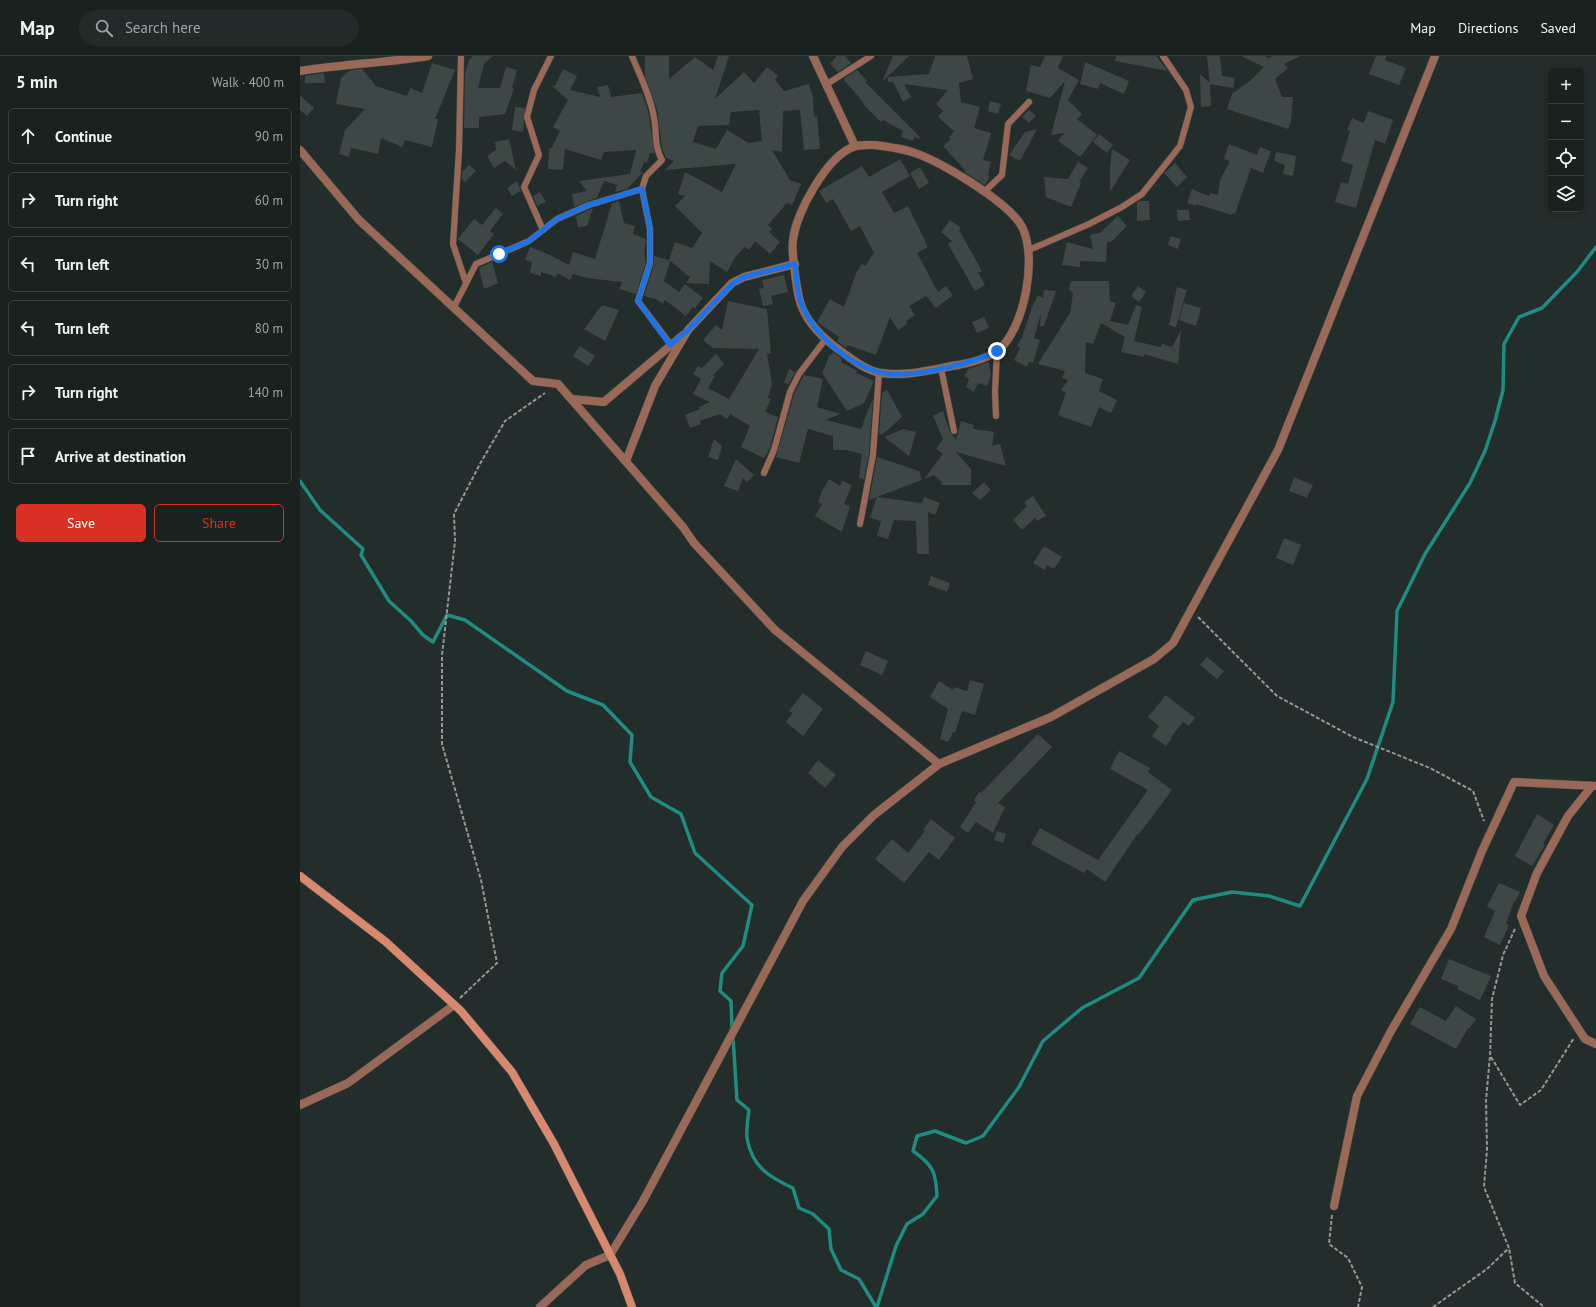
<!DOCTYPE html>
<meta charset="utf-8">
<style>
:root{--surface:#1a2220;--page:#232a29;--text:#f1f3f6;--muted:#9fa4a5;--line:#383f3e;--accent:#d93025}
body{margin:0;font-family:"PT Sans",sans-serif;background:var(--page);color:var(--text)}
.controls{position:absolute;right:12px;top:12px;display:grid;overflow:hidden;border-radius:6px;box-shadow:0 2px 6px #0003}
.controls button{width:36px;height:36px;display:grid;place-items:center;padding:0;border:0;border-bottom:1px solid var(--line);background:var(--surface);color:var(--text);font:20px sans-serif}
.stop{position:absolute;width:12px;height:12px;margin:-9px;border:3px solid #1a73e8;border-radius:50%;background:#fff}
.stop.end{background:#1a73e8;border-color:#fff;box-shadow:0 1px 4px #0008}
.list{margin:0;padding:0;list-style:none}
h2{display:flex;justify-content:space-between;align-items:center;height:52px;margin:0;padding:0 16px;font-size:17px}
h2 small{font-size:13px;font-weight:400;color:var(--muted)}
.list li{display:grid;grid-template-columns:26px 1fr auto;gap:12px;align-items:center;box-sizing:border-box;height:56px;margin:0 8px 8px;padding:0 8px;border:1px solid var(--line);border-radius:6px}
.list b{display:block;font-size:15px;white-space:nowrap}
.list em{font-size:13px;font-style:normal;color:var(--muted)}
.actions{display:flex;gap:8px;padding:12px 16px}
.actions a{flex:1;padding:9px 0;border:1px solid var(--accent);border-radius:6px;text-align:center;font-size:14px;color:var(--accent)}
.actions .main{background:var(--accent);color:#fff}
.icon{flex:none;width:22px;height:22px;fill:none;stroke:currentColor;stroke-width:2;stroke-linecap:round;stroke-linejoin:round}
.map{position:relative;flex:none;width:1296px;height:1251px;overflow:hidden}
header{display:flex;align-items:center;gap:24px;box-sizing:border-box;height:56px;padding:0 20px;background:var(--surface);border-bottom:1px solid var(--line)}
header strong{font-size:19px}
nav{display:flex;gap:22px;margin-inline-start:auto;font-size:14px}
.search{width:280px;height:36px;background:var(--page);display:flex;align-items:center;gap:10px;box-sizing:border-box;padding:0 14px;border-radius:22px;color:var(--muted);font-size:15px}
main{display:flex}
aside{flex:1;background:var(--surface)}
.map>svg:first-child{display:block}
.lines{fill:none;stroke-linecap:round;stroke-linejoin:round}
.stream{stroke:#1f8c82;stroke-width:3.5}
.building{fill:#3d4746;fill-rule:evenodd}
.service-casing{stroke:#3f4947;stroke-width:7}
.minor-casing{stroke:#3f4947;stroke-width:9}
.tertiary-casing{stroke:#3f4947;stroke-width:9}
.secondary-casing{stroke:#3f4947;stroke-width:9}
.path{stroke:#929a99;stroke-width:2;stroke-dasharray:4 2;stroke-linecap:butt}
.service{stroke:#996856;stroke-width:6}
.minor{stroke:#996856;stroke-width:8}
.tertiary{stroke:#996856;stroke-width:8}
.secondary{stroke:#d8896d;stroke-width:8}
.route{stroke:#1a73e8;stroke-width:5}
</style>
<header>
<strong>Map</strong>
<div class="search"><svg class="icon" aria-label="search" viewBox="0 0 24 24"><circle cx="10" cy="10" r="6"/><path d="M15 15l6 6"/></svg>Search here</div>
<nav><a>Map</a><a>Directions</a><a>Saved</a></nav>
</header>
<main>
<aside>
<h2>5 min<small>Walk · 400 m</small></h2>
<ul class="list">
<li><svg class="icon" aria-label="ahead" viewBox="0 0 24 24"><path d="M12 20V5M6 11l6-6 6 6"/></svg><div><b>Continue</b></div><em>90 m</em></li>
<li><svg class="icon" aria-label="right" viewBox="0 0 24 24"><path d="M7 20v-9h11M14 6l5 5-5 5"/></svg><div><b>Turn right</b></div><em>60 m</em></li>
<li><svg class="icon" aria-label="left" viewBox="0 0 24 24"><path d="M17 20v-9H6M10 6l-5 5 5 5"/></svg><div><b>Turn left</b></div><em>30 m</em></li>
<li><svg class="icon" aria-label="left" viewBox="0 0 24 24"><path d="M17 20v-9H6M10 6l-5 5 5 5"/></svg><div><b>Turn left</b></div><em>80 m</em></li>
<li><svg class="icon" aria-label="right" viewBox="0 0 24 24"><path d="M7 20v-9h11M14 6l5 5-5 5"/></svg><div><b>Turn right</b></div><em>140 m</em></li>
<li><svg class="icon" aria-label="arrive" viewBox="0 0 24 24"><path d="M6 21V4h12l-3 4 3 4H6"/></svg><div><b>Arrive at destination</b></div></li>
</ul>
<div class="actions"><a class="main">Save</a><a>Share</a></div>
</aside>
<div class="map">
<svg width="1296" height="1251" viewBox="0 0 1296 1251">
<rect width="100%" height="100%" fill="#232d2b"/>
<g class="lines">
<g class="stream">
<polyline points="0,425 20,454 63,493 61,499 89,545 111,565 123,579 133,586 147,559 165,564 267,635 303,649 332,679 330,706 351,741 381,758 395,797 452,849 443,890 422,917 420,935 431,945 432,973"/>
<path d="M433 981 437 1044 449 1054C448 1063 446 1074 447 1082 452 1111 469 1121 493 1132L499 1152 513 1158 529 1173 531 1193 541 1214 559 1223 576 1251"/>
<path d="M577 1251 596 1190 607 1168 623 1158 637 1140C636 1116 633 1109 613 1095L617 1080 635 1075 666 1087 683 1080 719 1031 743 985 782 952 839 922 893 844 932 836 969 840 1000 850 1067 723 1093 646 1097 555 1125 498 1170 427 1185 395 1195 365 1203 334 1204 288 1219 261 1242 252 1277 216 1296 191"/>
</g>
</g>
<g class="building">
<polygon points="173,0 193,0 184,8 178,32 200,32 206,11 217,14 212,32 214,33 205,58 179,61 179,72 164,72 165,17 169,4"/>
<path d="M345 0H369V23L395 1 413 14 418 0H429L415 43 444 16 454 27 467 11 478 20 475 24 484 35 509 28 513 41 514 61 517 60 520 93 504 94 500 54 483 55 482 96 472 94 490 124 501 128 492 149 487 147 468 169 472 173 469 176 480 186 470 198 455 185 449 194 445 191 436 200 427 216 410 205 409 228 386 227 390 221 370 205 364 225 379 236 385 228 403 242 395 252 393 251 386 260 365 244 363 248 356 243 344 240 354 208V200L369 204 375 186 392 192 402 177 375 150 385 140 378 138 385 116 422 136 436 108 365 114 374 105 366 102 362 92 357 53 345 20ZM459 54 462 85 449 87 427 74 416 93 393 86 398 70 429 69 431 56Z"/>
<polygon points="537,0 545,0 551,7 538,16 530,8"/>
<polygon points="593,0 609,0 582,26"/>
<polygon points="635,0 667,0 673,23 659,27 661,46 680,51 674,72 691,77 683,104 691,106 688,119 690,120 685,129 664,116 665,114 643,90 651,83 649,82 654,75 638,61 643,55 636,48 648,34 604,28 611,41 603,46 593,26 588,26 588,21 629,18"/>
<polygon points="745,0 763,0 758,12 779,24 768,44 782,58 777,63 797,79 780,101 758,85 764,77 751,79 765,25 750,42 726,35 731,9 740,11"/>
<polygon points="816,0 856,0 868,15 815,5"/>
<polygon points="907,0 920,0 922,20 935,22 933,32 910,28 911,50 901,51 900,18 910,27"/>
<polygon points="941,0 965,0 969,2 972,0 1001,0 984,8 988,12 975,23 982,41 993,41 991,65 988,73 927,53 932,38 951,24 964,11"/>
<polygon points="1076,0 1086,0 1085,4 1106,12 1099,29 1069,18"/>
<polygon points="785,6 829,25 824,38 800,27 798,33 780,28"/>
<polygon points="132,7 155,14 135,63 138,63 132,91 105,84 102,91 81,82 78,98 51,92 49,101 39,98 45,74 65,53 36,48 41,22 50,14 62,13 76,30 107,40 110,32 122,37"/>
<polygon points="263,13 277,20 270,34 300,41 297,31 308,29 311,41 342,37 348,55 355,98 350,97 347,107 344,106 340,116 343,116 327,133 315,136 317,129 304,125 297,142 274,151 272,138 287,135 279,125 330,118 336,94 304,96 301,104 265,93 263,114 248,113 249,92 251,93 260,75 253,71 268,44 251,29 255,30"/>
<polygon points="557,14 567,25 565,26 620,81 619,83 615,81 613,85 601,81 603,75 583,64 581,66 563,48 564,47 543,23"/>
<polygon points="24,17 25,27 5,27 5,20"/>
<polygon points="0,39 14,52 7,60 0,54"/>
<polygon points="690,45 701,48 698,58 688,55"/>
<polygon points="215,51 225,52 223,76 212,74"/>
<polygon points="729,54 736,60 729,67 722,61"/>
<polygon points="1068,55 1093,64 1085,88 1075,84 1056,152 1035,146 1041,126 1048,128 1053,109 1041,105 1050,75 1047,74 1052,62 1064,67"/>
<polygon points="737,73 720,105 709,99 725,76"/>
<polygon points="799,78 813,89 807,97 793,86"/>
<polygon points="209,83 216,114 205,105 194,112 187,100 196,94 195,86"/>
<polygon points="929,88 957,99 960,91 971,95 963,117 951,112 935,158 932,157 932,159 896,148 896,150 887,147 892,133 909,140 910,137 918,139 920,124 930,105 924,103"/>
<polygon points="812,93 830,104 810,136 810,112"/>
<polygon points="976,96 996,100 993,120 983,118 985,109 974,105"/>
<polygon points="600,103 610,120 582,136 594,157 608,150 628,191 617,197 638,236 646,230 653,239 636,252 626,240 609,250 615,259 606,265 607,268 598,274 590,261 576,299 547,289 546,292 537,285 539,281 517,266 530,243 544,251 557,215 562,208 565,210 574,197 560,170 551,175 533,143 526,147 519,135 562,110 569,121"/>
<polygon points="778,106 788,112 779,126 781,127 771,151 746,141 744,121 768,123"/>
<polygon points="875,107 887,121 877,131 864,117"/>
<polygon points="169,109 176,115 165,126 162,123 162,116"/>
<polygon points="620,111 629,127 619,133 610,117"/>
<polygon points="217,125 221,135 212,140 207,132"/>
<polygon points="240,136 246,146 237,150 233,140"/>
<polygon points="319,145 324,167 335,170 333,178 346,183 344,197 346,206 336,238 319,233 322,226 287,222 273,218 270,224 257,217 256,221 241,216 241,220 230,217 232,206 225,204 230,191 250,199 269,209 273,196 295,203 312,147"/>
<polygon points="839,145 849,145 850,164 837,165 837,147"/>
<polygon points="196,152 203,158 190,175 194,178 178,199 158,183 174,163 182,169"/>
<polygon points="293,152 287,170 278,171 276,160"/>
<polygon points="877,154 889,154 890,164 878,165"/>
<polygon points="818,160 827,170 811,186 807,186 806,206 780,205 780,211 762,209 767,186 793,193 790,179 800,177"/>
<polygon points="650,164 661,172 659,174 682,215 678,217 685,229 675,235 648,188 652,185 641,176"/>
<polygon points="871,180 881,183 878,193 868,189"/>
<polygon points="192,206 198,227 184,233 179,212"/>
<polygon points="484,219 488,236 471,240 473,248 463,250 459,233 464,232 462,224"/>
<polygon points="771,225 809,225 810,245 816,247 810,265 828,269 836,249 842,251 834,285 861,291 862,288 872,291 881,274 878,308 844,298 844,301 821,296 825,281 801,267 793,288 786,286 785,317 803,323 799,335 817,344 811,357 799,351 791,371 758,359 766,337 761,334 768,324 762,322 765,315 738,308 770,257 773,237 769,234"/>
<polygon points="838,230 846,236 839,246 831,240"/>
<polygon points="877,231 887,234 876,271 869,269"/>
<polygon points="744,234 756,235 744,270 740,270 741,257 734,282 740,284 733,307 729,306 727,311 714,304 720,292 717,290 722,281 732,251 738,239 743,242"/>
<polygon points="428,245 467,253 471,298 467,297 472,328 468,342 471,343 465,356 478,361 470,392 464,402 441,391 450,370 430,358 427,363 420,358 400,365 401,368 390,372 385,359 400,353 399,351 410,346 393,338 401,323 393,318 398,310 402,312 416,298 424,308 413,319 415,320 408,332 429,343 459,293 413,292 403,284 416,269 422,274"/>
<polygon points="884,247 901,252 896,270 879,264"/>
<polygon points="302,249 319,254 305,285 284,273"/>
<polygon points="684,261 689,272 677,277 672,266"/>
<polygon points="280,290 295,300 288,310 273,300"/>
<polygon points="533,296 542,303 541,306 557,315 556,317 574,325 564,347 547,355 522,317 530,298 532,299"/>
<polygon points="689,306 691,319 687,330 678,327 674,336 666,331 669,323 664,320 668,313"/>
<polygon points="489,313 495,316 489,328 484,327"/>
<polygon points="504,319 523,323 517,351 540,358 526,364 561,373 573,342 569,398 564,423 559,422 562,398 546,394 533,394 533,380 508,373 499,407 476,401 494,338"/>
<polygon points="587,334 602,361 582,379 579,377 582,337"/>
<polygon points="643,355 650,376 656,384 661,365 674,369 673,373 694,376 692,390 700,388 706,410 656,396 671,413 671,429 641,429 642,426 634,419 624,423 643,398 636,393 643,383 633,360"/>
<polygon points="603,373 616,376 609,400 584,381"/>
<polygon points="414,383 422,390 418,404 408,401"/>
<polygon points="577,401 619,415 622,424 569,444"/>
<polygon points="436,403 454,419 447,426 443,422 438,435 424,430"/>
<polygon points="994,421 1013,429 1007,442 989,435"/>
<polygon points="529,423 540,430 542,425 552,429 544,448 550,450 542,476 515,460 522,448 518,446 522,435"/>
<polygon points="684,426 691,434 680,444 672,437"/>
<polygon points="733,440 746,460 737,465 735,462 722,474 713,464 727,450 724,446"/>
<polygon points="577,441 622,447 624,441 640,447 635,459 628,456 629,498 617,498 616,465 594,464 588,483 577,480 581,465 570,462"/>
<polygon points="984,482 1001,489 993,509 976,502"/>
<polygon points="744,490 762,501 754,513 747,509 745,514 733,507"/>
<polygon points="631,520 650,527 647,536 628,529"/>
<polygon points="566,595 588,605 582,619 560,609"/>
<polygon points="907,601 924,615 917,623 900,609"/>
<polygon points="670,624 684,628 675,659 662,655 655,677 653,676 648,686 640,683 648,653 630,641 639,625 653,634 654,631 667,635"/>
<polygon points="503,637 523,653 503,680 486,666 493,657 489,655"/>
<polygon points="866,639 895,662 889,670 883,666 871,681 872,682 866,690 852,680 859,670 848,661"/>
<polygon points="738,678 752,691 698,747 705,751 693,777 676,766 668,777 660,771 676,746 674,744 679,736 681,737"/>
<polygon points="819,695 850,712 848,716 872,734 839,778 838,777 805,826 787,813 784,817 731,788 740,772 798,804 848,734 810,713"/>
<polygon points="518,704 536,719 525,732 508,717"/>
<polygon points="1237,758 1254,769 1243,788 1245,789 1232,810 1215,800"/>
<polygon points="631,763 655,782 639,804 629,796 604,827 575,803 592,783 608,797 625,775 623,774"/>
<polygon points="697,775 706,778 703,787 694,784"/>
<polygon points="1199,827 1220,836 1215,846 1214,845 1206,868 1209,869 1200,889 1184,881 1195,855 1187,850"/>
<polygon points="1149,903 1191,920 1180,944 1157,933 1158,930 1141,923"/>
<polygon points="1156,950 1176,963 1169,973 1168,972 1156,993 1110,968 1120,951 1146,965"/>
</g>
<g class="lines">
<g class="service-casing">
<g id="service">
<polyline points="161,0 159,94 153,188 166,227"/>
<path d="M332 0C340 20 351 41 354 62 357 77 354 90 362 104L346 120 342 133 350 173V207L338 245 371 289"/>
<polyline points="527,28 571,0"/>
<polyline points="684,136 702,119 708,68 729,46"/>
<polyline points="243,174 224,131 239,99 227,61 234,34 251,0"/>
<polyline points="729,194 789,168 822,151 842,138 880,90 891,51 886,34 863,0"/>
<polyline points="154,251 176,208 229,185 257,163 289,149 342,133"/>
<polyline points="641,312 654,375"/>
<polyline points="696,360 695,336 697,295"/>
<polyline points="464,417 474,394 490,336 499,318 525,284"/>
<polyline points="560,468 573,399 579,317"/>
</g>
</g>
<g class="minor-casing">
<g id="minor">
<polyline points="513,0 555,90"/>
<path d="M0 15C43 8 86 7 128 0"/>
<path d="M575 89C588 91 600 92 612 96 640 105 701 142 719 166 740 194 725 276 696 296 685 303 670 307 658 309 633 313 606 321 581 317 567 315 553 304 542 296 524 283 507 268 500 246 497 235 491 195 493 184 496 156 527 101 553 91 560 88 569 89 575 89Z"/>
<polyline points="0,94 59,164 233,325 258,328 383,471 394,487 475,574 639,708"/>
<polyline points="272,343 304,346 383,279"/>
<polyline points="326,405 355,330 388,274 432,227 444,221 495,208"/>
<polyline points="1292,730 1268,760 1237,817 1221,860 1244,920 1285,983 1296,988"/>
<polyline points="0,1049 48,1027 154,949"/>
<polyline points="1034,1150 1057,1040 1091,975 1151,873 1182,795 1214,726 1296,730"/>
<polyline points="240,1251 286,1209 310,1199"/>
</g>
</g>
<g class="tertiary-casing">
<polyline id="tertiary" points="310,1199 343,1145 503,845 542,791 574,759 639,708 751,661 854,603 873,587 978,394 1135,0"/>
</g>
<g class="secondary-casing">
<polyline id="secondary" points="0,820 86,886 161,955 212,1016 254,1088 320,1218 332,1251"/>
</g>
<g class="path">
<polyline points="898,561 977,640 1053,681 1130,712 1173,735 1184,765"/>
<polyline points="1215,873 1203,899 1192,943 1190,1000 1186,1044 1187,1093 1184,1131 1209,1192 1215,1227 1244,1251"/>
<polyline points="160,942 197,907 181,824 142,688 142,599 155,485 154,458 181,406 205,365 245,337"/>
<polyline points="1191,1001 1220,1049 1241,1034 1274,982"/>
<polyline points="1032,1159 1029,1188 1048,1202 1062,1231 1058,1251"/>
<polyline points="1133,1251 1187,1213 1209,1192"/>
</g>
<use href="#service" class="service"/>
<use href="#minor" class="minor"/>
<use href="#tertiary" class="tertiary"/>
<use href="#secondary" class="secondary"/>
</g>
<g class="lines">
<path class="route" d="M199 198 229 185 257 163 289 149 342 133 350 173V207L338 245 370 289 388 274 432 228 444 221 495 208C497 220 496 236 501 247 512 277 548 308 578 316 606 324 671 308 697 295"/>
</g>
</svg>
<div class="controls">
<button>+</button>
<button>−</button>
<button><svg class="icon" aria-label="locate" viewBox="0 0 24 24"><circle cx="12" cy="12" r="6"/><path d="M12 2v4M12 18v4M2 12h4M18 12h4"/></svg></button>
<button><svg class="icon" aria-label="layers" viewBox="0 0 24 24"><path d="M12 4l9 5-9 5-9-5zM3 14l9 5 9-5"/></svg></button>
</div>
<div class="stop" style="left:199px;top:198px"></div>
<div class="stop end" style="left:697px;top:295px"></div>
</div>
</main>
